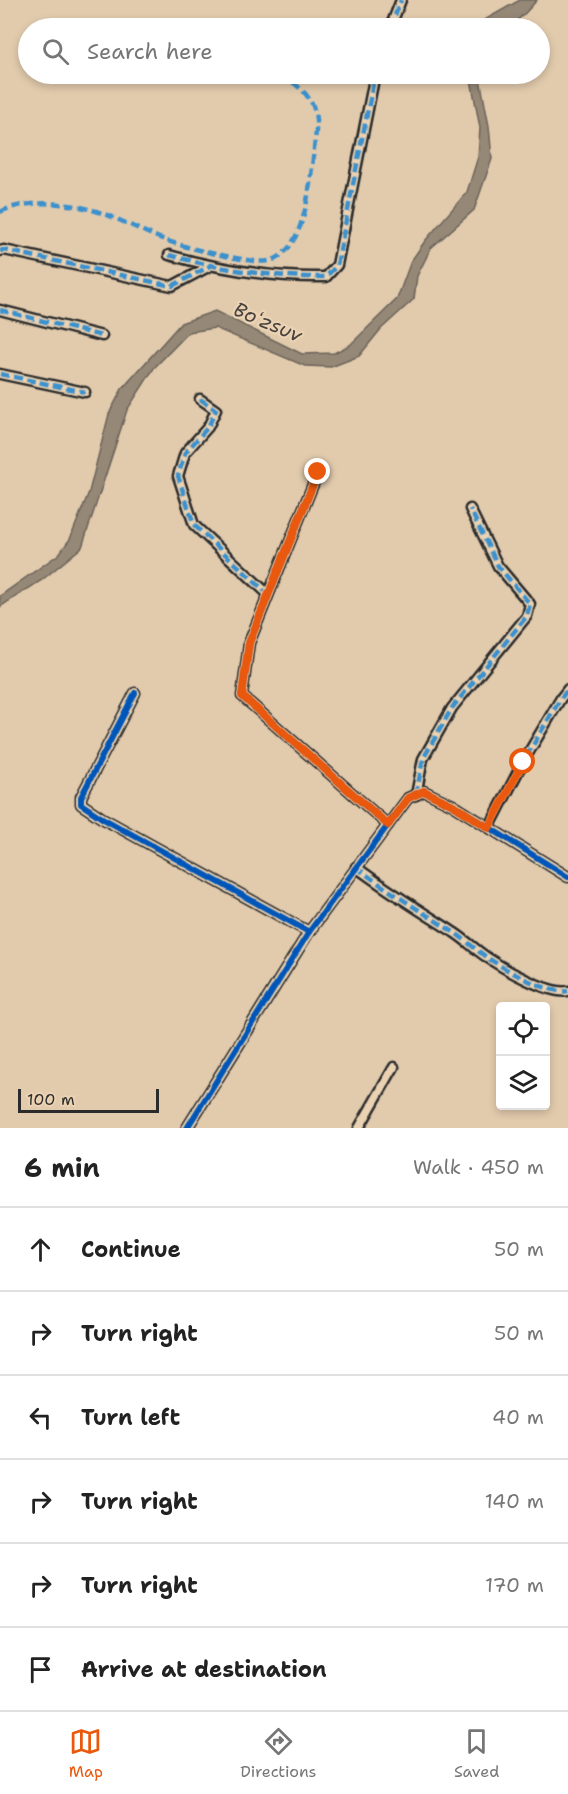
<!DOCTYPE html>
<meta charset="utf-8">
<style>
:root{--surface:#fff;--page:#f2f2f2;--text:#222;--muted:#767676;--line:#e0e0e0;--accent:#ea580c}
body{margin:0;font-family:"Shantell Sans",sans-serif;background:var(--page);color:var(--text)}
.controls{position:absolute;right:18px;bottom:18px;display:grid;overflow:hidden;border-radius:6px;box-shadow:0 3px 9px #0003}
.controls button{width:54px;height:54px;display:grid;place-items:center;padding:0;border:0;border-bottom:2px solid var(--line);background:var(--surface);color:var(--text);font:30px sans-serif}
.scale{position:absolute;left:18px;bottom:15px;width:141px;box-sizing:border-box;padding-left:6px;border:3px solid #2b2b2b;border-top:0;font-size:16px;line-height:21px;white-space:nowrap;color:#2b2b2b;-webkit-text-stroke:4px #ead2b2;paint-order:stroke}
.stop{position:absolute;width:18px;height:18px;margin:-14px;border:4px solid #ea580c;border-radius:50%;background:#fff}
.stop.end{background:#ea580c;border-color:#fff;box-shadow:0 2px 6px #0008}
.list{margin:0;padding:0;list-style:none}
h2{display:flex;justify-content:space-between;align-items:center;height:78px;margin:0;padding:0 24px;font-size:26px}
h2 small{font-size:20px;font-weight:400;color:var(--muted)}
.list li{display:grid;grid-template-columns:39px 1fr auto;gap:18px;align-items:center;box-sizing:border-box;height:84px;padding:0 24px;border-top:2px solid var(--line)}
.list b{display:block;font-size:22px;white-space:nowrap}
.list em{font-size:20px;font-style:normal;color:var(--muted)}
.icon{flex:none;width:33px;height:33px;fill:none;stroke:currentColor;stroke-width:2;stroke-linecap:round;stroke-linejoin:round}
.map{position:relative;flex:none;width:568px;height:1128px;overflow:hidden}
.search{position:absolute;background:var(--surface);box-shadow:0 3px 9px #0003;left:18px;right:18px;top:18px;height:66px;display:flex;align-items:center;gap:15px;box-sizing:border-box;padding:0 21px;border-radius:33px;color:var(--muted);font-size:22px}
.sheet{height:582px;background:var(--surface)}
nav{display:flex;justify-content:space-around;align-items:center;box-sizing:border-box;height:84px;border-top:2px solid var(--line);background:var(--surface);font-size:16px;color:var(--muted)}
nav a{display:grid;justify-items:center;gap:3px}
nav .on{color:var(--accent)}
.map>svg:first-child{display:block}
.water{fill:#958877;stroke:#6b6359;stroke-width:1.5}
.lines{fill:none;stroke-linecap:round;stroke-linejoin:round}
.street-casing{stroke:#2b2b2b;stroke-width:13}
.street{stroke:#ead2b2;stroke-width:8}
.quiet{stroke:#3b90cd;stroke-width:4.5;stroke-dasharray:9 4.5;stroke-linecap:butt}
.cycleway-casing{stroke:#ead2b2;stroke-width:10}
.cycleway{stroke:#0057b8;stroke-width:6}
.route{stroke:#ea580c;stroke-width:8}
.labels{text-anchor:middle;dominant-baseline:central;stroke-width:4.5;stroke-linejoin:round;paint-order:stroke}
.water-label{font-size:20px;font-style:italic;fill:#46423e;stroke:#ead2b2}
</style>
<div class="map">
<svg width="568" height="1128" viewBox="0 0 568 1128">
<rect width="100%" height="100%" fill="#e2cbad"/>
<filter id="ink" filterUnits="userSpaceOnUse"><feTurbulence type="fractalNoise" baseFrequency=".0167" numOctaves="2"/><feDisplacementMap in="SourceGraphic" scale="12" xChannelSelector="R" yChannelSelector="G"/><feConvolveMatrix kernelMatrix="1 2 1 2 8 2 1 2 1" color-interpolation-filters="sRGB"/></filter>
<g filter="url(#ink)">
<g class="water">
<path d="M520 0H537C516 24 511 29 478 28L481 22Z"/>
<polygon points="470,74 479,74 489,126 492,159 474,210 431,248 417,276 414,299 381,329 359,356 331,367 305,366 215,328 189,332 154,368 127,410 82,547 42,580 0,607 0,596 59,554 70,539 89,492 109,414 122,389 181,323 215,311 302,354 334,353 350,345 397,299 411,261 425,241 467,192 478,157 480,128"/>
</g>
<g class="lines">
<g class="street-casing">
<g id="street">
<polyline points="390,28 401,0"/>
<polyline points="0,251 4,250 172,286 210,266"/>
<path d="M169 255C219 269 274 278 326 277L337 265 375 74"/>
<polyline points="0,310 102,336"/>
<polyline points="0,374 85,392"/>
<polyline points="200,399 216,410 208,427 185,453 178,476 194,525 268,594"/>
<polyline points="318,472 249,643 242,696 388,825"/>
<polyline points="135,693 81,797 81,804 102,818 309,932"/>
<polyline points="416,795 423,759 452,708 527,616 530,604 498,566 470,509"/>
<polyline points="489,828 523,762 561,698 568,689"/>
<path d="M356 867C388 891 422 912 455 933 467 941 477 951 488 958 504 969 550 995 568 991"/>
<polyline points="187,1128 309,932 408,798 424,791 453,805 568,877"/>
<polyline points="359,1128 394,1067"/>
</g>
</g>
<use href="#street" class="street"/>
<g class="quiet">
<polyline points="250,27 251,28"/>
<polyline points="390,28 401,0"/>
<path d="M0 212C23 200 64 202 89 209 112 215 135 228 157 237 183 247 209 253 236 258 249 260 265 265 277 258 281 256 287 250 290 246 309 219 311 172 315 140 320 104 309 93 281 74"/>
<polyline points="0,251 4,250 172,286 210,266"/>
<path d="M169 255C219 269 274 278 326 277L337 265 375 74"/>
<polyline points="0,310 102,336"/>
<polyline points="0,374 85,392"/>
<polyline points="200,399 216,410 208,427 185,453 178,476 194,525 268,594"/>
<polyline points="416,795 423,759 452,708 527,616 530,604 498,566 470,509"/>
<polyline points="489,828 523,762 561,698 568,689"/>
<path d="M356 867C388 891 422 912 455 933 467 941 477 951 488 958 504 969 550 995 568 991"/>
</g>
<g class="cycleway-casing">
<g id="cycleway">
<polyline points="318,472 249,643 242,696 388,825"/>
<polyline points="135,693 81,797 81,804 102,818 309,932"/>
<polyline points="187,1128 309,932 408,798 424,791 453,805 568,877"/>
</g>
</g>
<use href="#cycleway" class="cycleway"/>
</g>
</g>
<g class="lines" filter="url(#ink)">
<polyline class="route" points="318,472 249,643 242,696 388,825 408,798 424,791 453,805 489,828 523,762"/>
</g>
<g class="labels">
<g class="water-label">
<text transform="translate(268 322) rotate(23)">Boʻzsuv</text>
</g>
</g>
</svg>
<div class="controls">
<button><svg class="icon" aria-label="locate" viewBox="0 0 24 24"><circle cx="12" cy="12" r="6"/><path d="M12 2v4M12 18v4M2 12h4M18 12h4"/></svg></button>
<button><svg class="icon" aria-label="layers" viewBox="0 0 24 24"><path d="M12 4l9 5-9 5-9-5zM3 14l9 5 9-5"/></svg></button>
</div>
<div class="scale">100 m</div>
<div class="stop" style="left:523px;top:762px"></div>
<div class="stop end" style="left:318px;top:472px"></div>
<div class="search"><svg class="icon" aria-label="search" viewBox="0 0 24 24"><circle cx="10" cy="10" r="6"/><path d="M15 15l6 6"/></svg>Search here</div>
</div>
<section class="sheet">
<h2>6 min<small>Walk · 450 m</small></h2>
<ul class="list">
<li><svg class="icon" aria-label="ahead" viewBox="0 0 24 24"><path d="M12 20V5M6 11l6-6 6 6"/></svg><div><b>Continue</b></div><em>50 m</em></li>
<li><svg class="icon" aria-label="right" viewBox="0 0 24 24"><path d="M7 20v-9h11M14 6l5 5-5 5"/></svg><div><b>Turn right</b></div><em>50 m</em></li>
<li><svg class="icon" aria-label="left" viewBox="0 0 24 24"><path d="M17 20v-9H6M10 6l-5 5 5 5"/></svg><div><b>Turn left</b></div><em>40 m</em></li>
<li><svg class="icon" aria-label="right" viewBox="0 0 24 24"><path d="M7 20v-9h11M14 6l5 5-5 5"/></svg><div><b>Turn right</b></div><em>140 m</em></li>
<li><svg class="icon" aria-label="right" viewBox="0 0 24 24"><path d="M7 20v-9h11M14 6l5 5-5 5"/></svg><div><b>Turn right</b></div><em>170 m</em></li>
<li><svg class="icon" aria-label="arrive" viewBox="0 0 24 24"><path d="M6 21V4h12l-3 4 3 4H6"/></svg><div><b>Arrive at destination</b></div></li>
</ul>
</section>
<nav>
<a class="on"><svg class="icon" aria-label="map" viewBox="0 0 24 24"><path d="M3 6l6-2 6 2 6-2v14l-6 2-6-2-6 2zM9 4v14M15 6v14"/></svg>Map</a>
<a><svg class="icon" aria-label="directions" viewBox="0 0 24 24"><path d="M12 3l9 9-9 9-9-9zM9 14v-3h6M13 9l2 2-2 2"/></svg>Directions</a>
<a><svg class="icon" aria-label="saved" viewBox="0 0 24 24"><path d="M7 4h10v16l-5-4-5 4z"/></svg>Saved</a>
</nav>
